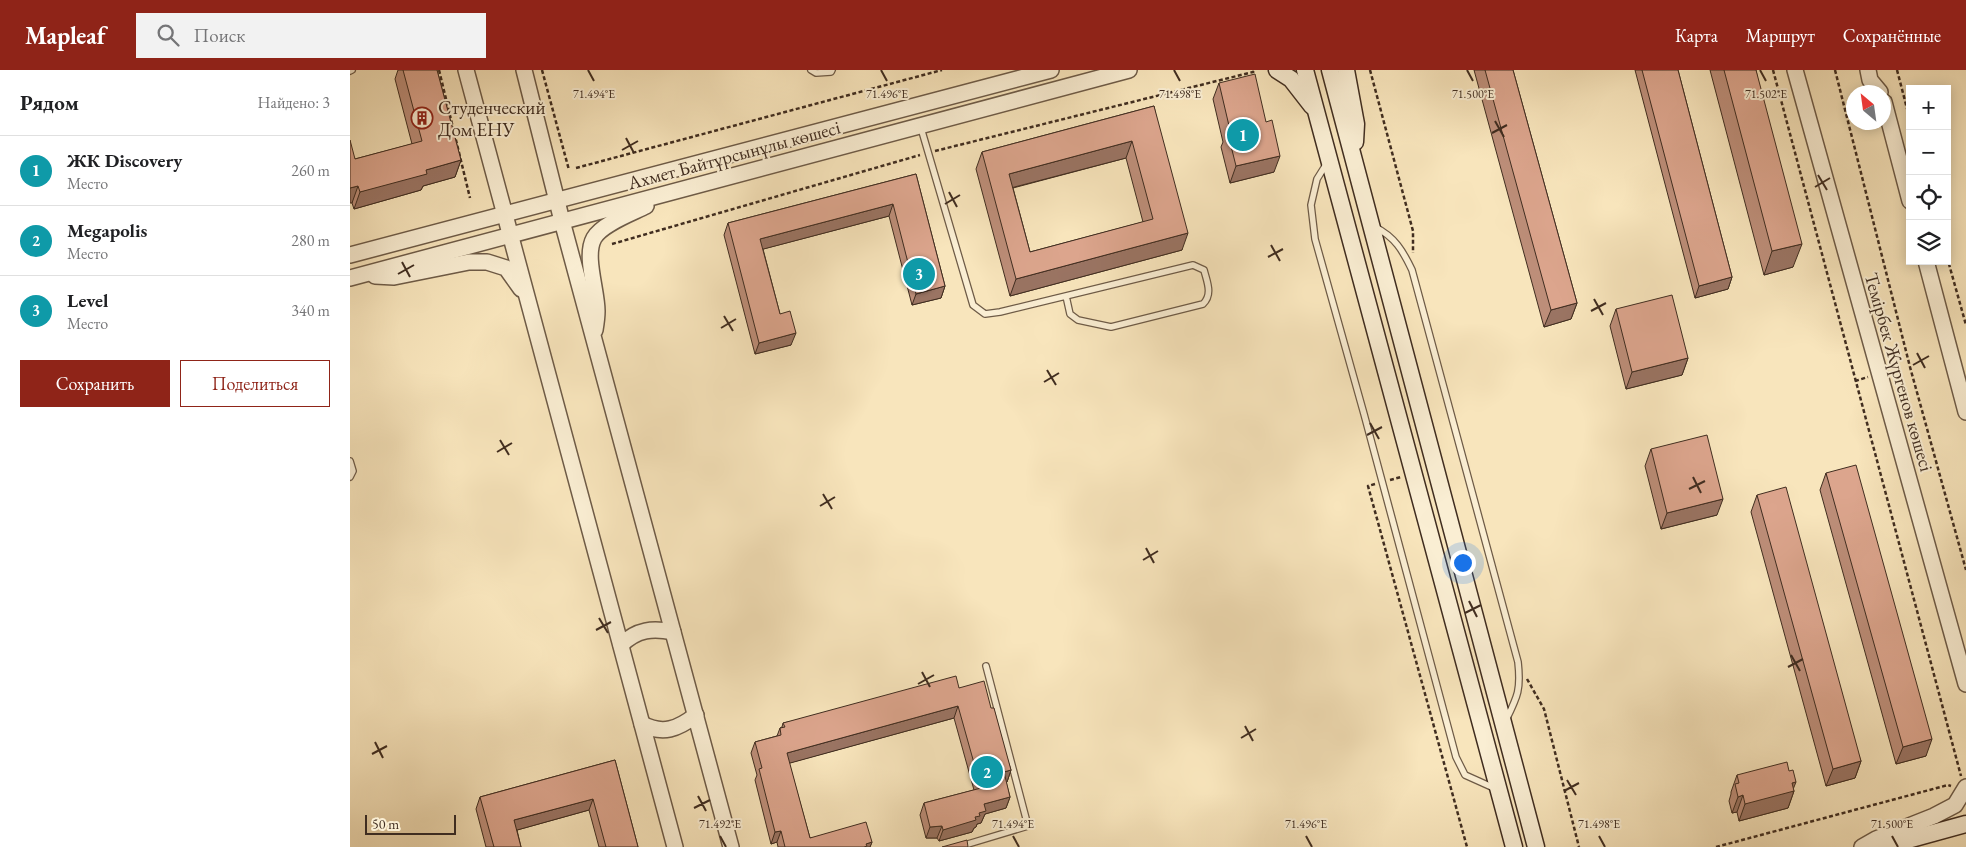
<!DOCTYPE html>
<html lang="ru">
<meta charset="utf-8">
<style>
:root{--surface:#fff;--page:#f2f2f2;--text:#202124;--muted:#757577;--line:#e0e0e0;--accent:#8f2418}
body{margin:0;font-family:"EB Garamond",serif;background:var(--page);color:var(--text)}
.controls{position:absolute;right:15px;top:15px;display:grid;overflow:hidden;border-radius:0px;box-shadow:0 2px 12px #0003}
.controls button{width:45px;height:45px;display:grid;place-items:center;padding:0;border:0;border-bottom:1px solid var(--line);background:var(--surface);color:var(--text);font:25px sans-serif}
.compass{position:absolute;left:1496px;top:15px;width:45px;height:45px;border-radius:50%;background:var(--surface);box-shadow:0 2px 12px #0003;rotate:331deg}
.scale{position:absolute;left:15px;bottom:12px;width:91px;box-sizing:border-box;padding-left:5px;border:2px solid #402d20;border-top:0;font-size:14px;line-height:18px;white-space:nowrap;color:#402d20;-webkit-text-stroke:4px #faeed3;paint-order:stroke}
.you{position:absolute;left:1112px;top:492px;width:18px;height:18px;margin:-12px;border:4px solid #fff;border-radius:50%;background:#1a73e8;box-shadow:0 0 0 8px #1a73e833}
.badge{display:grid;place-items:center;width:32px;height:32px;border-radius:50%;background:var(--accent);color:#fff;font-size:16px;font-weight:700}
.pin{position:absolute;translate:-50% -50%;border:2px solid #fff;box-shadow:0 1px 5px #0006}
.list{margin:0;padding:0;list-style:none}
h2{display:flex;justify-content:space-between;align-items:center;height:65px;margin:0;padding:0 20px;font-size:21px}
h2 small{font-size:16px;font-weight:400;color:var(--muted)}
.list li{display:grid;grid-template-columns:32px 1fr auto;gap:15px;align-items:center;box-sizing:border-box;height:70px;padding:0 20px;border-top:1px solid var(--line)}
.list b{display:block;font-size:19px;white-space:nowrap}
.list p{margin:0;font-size:16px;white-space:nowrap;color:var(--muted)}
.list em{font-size:16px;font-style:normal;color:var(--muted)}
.actions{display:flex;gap:10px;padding:15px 20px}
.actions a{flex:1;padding:11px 0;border:1px solid var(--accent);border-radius:0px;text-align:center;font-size:18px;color:var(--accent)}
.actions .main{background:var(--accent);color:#fff}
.icon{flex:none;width:28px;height:28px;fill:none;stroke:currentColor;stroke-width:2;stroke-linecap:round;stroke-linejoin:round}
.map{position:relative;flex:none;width:1616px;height:777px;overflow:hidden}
header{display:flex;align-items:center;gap:30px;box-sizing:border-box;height:70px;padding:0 25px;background:var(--accent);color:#fff}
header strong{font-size:24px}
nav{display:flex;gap:28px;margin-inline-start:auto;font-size:18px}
.search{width:350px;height:45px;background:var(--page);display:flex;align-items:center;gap:12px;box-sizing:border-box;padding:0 18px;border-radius:0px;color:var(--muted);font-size:19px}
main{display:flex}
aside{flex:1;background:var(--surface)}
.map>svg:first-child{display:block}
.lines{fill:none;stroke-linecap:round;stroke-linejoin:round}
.service-casing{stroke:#6e5b47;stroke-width:8}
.tertiary-casing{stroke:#6e5b47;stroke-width:18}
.secondary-casing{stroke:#402d20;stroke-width:19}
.path{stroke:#402d20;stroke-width:2.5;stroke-dasharray:4 2.5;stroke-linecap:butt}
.service{stroke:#faeed3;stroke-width:5.5}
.tertiary{stroke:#faeed3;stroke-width:15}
.secondary{stroke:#faeed3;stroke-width:16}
.wall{fill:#bd8e79;stroke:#402d20;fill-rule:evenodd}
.shaded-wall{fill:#9a7463;stroke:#402d20}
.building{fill:#dca58d;stroke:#402d20;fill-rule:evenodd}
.ticks{fill:none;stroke:#402d20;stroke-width:2}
.labels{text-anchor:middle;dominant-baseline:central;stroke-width:4;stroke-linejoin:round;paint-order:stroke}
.poi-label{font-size:19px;fill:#402d20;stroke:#faeed3;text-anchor:start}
.street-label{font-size:19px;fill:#402d20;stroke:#faeed3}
.ticks-label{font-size:12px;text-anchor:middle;fill:#402d20;stroke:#faeed3;stroke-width:4;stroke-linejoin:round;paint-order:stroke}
</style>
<header>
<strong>Mapleaf</strong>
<div class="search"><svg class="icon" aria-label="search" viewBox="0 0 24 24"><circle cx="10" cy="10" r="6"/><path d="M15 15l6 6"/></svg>Поиск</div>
<nav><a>Карта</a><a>Маршрут</a><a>Сохранённые</a></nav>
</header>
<main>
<aside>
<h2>Рядом<small>Найдено: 3</small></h2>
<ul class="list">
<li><span class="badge" style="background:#0f9aa8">1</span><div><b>ЖК Discovery</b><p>Место</p></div><em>260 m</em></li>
<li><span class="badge" style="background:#0f9aa8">2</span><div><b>Megapolis</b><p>Место</p></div><em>280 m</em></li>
<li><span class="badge" style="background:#0f9aa8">3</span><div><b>Level</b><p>Место</p></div><em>340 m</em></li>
</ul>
<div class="actions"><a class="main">Сохранить</a><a>Поделиться</a></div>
</aside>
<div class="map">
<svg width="1616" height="777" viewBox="0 0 1616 777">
<rect width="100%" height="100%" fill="#f8e5bc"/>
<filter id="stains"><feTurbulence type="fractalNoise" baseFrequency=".004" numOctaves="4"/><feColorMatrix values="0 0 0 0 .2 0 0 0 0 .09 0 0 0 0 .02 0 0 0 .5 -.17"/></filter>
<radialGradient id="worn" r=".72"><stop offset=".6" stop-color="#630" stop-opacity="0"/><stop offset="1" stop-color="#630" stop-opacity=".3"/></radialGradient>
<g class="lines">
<g class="service-casing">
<g id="service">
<polyline points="461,0 466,3 481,2 482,0"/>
<polyline points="0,1 2,0"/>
<path d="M571 58 623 235 635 244 650 242 843 195 854 200C857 212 863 224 853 234L761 257 728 250 720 244 716 226"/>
<polyline points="977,93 967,109 961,135 965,169 1014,344 1106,687 1115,705 1144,718"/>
<path d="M1025 157C1045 167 1053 181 1062 200L1168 592C1171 619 1168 626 1156 650"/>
<polyline points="0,391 3,401 0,407"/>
<polyline points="608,777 678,756 636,596"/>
</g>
</g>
<g class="tertiary-casing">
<g id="tertiary">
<polyline points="116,0 325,777"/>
<polyline points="174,0 212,151 381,777"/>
<polyline points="1445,0 1616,614"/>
<polyline points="1518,0 1520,10 1530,22"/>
<polyline points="1534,32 1560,131"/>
<polyline points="0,185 701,0"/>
<polyline points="1576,191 1616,342"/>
<polyline points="25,206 44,207 119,192 137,192 156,198 171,219"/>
<polyline points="0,208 779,0"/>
<path d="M245 260C246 254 247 247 247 241 247 220 234 186 244 168 252 154 282 143 296 136"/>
<path d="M271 575C287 559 303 558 323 562"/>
<path d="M292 654C313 665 328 659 346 645"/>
<polyline points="1512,777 1526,769 1584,746 1605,735 1616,717"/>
</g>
</g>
<g class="secondary-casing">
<g id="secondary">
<polyline points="927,0 941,9 962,36"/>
<polyline points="955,0 1164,777"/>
<polyline points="980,0 1186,777"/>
<polyline points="996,0 1006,54 1005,72"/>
<polyline points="1532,777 1616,754"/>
</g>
</g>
<g class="path">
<polyline points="89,0 120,128"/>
<polyline points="192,0 219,100"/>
<polyline points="1020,0 1063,161 1063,183"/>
<polyline points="1423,0 1611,706"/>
<polyline points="1485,0 1560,297 1616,500"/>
<polyline points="1547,0 1560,50"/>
<polyline points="585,81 903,2 905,0"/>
<polyline points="226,98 592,0"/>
<polyline points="262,174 570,85"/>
<polyline points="1597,187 1616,255"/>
<polyline points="1505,311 1518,307"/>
<polyline points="1040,410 1051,407"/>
<polyline points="1025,414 1018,416 1117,777"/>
<polyline points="1177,609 1194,639 1229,777"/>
<polyline points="1366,777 1598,715 1601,716"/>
</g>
<use href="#service" class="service"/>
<use href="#tertiary" class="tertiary"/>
<use href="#secondary" class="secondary"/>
</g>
<g class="wall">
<polygon points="48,0 87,0 111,90 105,107 73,116 71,120 4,139 2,133 5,89 62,74 45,9"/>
<polygon points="1124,0 1163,0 1227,233 1221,249 1194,257"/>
<polygon points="1285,0 1328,0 1382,207 1378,219 1345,228"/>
<polygon points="1360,0 1406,0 1443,197 1414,205"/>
<polygon points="869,13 924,102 880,113 871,77 873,72 863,29"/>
<path d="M804 36 832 180 660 226 626 99 632 82ZM776 88 793 152 680 182 663 118Z"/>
<polygon points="566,104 595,216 591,228 562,235 539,146 413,179 430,244 441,275 405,284 374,165 378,153"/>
<polygon points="1266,239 1338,288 1332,305 1276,319 1260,256"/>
<polygon points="1301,379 1367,445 1311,459 1295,396"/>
<polygon points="1476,403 1576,686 1546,694 1470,420"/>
<polygon points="1407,425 1511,691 1505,708 1476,716 1401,442"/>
<polygon points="609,618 641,638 661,700 657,712 656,712 660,727 656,738 635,744 631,753 627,754 626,757 624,758 622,762 589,771 587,768 576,768 570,745 574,733 624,720 604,648 439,693 460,768 522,772 520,777 428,777 427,772 421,774 405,710 407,705 401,683 405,672 427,666 430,658 432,657 433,653"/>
<polygon points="265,690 288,777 249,777 239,740 167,760 171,777 136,777 126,739 130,727"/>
<polygon points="1387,705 1443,719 1444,721 1438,738 1389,751 1387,742 1382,743 1379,731 1381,724 1381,722"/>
</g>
<g class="shaded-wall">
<polygon points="782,71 776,88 653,120 659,104"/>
<polygon points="930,86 924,102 880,113 886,96"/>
<polygon points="111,90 105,107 73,116 71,120 4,139 10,122 76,100"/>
<polygon points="8,116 2,133 0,133 0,118"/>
<polygon points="543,134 539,146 406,181 410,169"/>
<polygon points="838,163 832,180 660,226 666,209"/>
<polygon points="1452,174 1443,197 1414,205 1422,181"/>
<polygon points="1382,207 1378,219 1345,228 1349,216"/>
<polygon points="595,216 591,228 562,235 566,224"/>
<polygon points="1227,233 1221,249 1194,257 1201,240"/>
<polygon points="446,263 441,275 405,284 409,273"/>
<polygon points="1338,288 1332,305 1276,319 1282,302"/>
<polygon points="1373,429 1367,445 1311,459 1317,443"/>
<polygon points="608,636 604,648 433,695 437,683"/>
<polygon points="1582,669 1576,686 1546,694 1553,677"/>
<polygon points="1511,691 1505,708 1476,716 1483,699"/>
<polygon points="661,700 657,712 649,714 654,702"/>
<polygon points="1446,712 1442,722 1444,721 1438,738 1389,751 1395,734 1442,713"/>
<polygon points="1393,725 1387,742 1382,743 1388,727"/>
<polygon points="660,727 656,738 635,744 631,753 627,754 626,757 624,758 622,762 589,771 593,760 625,747 634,734"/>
<polygon points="243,729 239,740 160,762 164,750"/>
<polygon points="592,756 587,768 576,768 580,757"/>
<polygon points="431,761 427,772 421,774 425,762"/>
<polygon points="522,772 520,777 514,777 516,774"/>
</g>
<g class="building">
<polygon points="53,0 87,0 111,90 76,100 77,104 10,122 8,116 0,118 0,70 5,89 72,71"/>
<polygon points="1135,0 1163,0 1227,233 1201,240"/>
<polygon points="1292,0 1328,0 1382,207 1349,216"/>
<polygon points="1374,0 1406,0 1452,174 1422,181"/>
<polygon points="905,4 916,52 922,50 930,86 886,96 877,60 880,60 869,13"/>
<path d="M804 36 838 163 666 209 632 82ZM782 71 803 149 680 182 659 104Z"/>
<polygon points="566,104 595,216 566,224 543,134 410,169 430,244 440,241 446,263 409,273 378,153"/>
<polygon points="1322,225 1338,288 1282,302 1266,239"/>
<polygon points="1357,365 1373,429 1317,443 1301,379"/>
<polygon points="1506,395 1582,669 1553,677 1476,403"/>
<polygon points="1436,417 1511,691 1483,699 1407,425"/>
<polygon points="606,606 609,618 634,611 641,638 644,638 661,700 654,702 660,727 634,734 636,741 629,743 630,746 625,747 626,750 593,760 592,756 580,757 574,733 631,718 608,636 437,683 460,768 516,752 522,772 516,774 517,776 514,777 435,777 431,761 425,762 409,699 412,698 405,672 431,665 430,658 435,657 433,653"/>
<polygon points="265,690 288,777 256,777 243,729 164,750 171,777 144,777 130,727"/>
<polygon points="1437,692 1439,701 1443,700 1446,712 1442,713 1444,721 1395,734 1393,725 1388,727 1385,714 1389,713 1387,705"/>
<polygon points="617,770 618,777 592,777"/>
</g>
<path class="ticks" d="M238 0 244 11M531 0 537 11M824 0 830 11M1117 0 1123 11M1410 0 1416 11M1145 51 1154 67M1142 63 1157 55M276 68 284 83M272 80 288 71M1468 105 1477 120M1465 117 1480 108M599 122 607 137M595 134 610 125M921 175 930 191M918 187 933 179M52 192 60 207M48 204 64 195M1244 229 1253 245M1241 241 1256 233M374 246 383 261M371 258 386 249M1567 283 1575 298M1563 295 1579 286M697 300 706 315M694 312 709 303M1020 353 1029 369M1017 365 1032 357M150 370 159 385M147 382 162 373M1343 407 1351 423M1339 419 1355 411M473 424 482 439M470 436 485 427M796 478 804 493M793 490 808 481M1119 531 1127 547M1115 543 1131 535M249 548 258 563M246 560 261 552M1441 585 1450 601M1438 597 1453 589M572 602 580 617M568 614 584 605M895 656 903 671M891 668 906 659M25 672 33 688M22 684 37 676M1217 710 1226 725M1214 721 1229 713M348 726 356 741M344 738 360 730M370 766 376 777M663 766 669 777M956 766 962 777M1249 766 1255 777M1542 766 1548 777"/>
<defs>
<g id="building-ring" transform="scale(1.125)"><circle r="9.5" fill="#faeed3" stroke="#8f2418" stroke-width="1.5"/><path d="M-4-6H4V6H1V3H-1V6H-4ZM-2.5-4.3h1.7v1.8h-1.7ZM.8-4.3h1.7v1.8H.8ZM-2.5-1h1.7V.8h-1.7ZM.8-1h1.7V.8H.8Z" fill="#8f2418"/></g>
</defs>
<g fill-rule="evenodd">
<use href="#building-ring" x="72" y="48"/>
</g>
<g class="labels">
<g class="poi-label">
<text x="88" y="37">Студенческий<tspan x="88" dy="22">Дом ЕНУ</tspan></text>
</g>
<g class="street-label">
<text transform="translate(384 85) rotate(-15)">Ахмет Байтұрсынұлы көшесі</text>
<text transform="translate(1549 302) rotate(74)">Темірбек Жүргенов көшесі</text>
</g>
</g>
<g class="ticks-label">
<text x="244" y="28">71.494°E</text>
<text x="537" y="28">71.496°E</text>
<text x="830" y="28">71.498°E</text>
<text x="1123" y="28">71.500°E</text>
<text x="1416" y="28">71.502°E</text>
<text x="370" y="758">71.492°E</text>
<text x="663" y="758">71.494°E</text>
<text x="956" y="758">71.496°E</text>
<text x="1249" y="758">71.498°E</text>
<text x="1542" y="758">71.500°E</text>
</g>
<rect width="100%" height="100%" filter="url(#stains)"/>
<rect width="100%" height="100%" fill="url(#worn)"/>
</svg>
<div class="controls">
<button>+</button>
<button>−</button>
<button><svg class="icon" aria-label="locate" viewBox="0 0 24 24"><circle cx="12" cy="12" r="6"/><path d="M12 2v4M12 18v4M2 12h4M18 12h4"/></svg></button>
<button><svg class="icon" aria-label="layers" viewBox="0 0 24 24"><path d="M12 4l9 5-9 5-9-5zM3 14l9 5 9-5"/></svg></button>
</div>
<svg class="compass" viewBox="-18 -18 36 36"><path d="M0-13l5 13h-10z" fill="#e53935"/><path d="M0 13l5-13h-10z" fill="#757577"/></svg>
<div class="scale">50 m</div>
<div class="you"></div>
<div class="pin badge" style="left:893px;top:65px;background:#0f9aa8">1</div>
<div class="pin badge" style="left:637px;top:702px;background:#0f9aa8">2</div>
<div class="pin badge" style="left:569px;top:204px;background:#0f9aa8">3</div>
</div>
</main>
